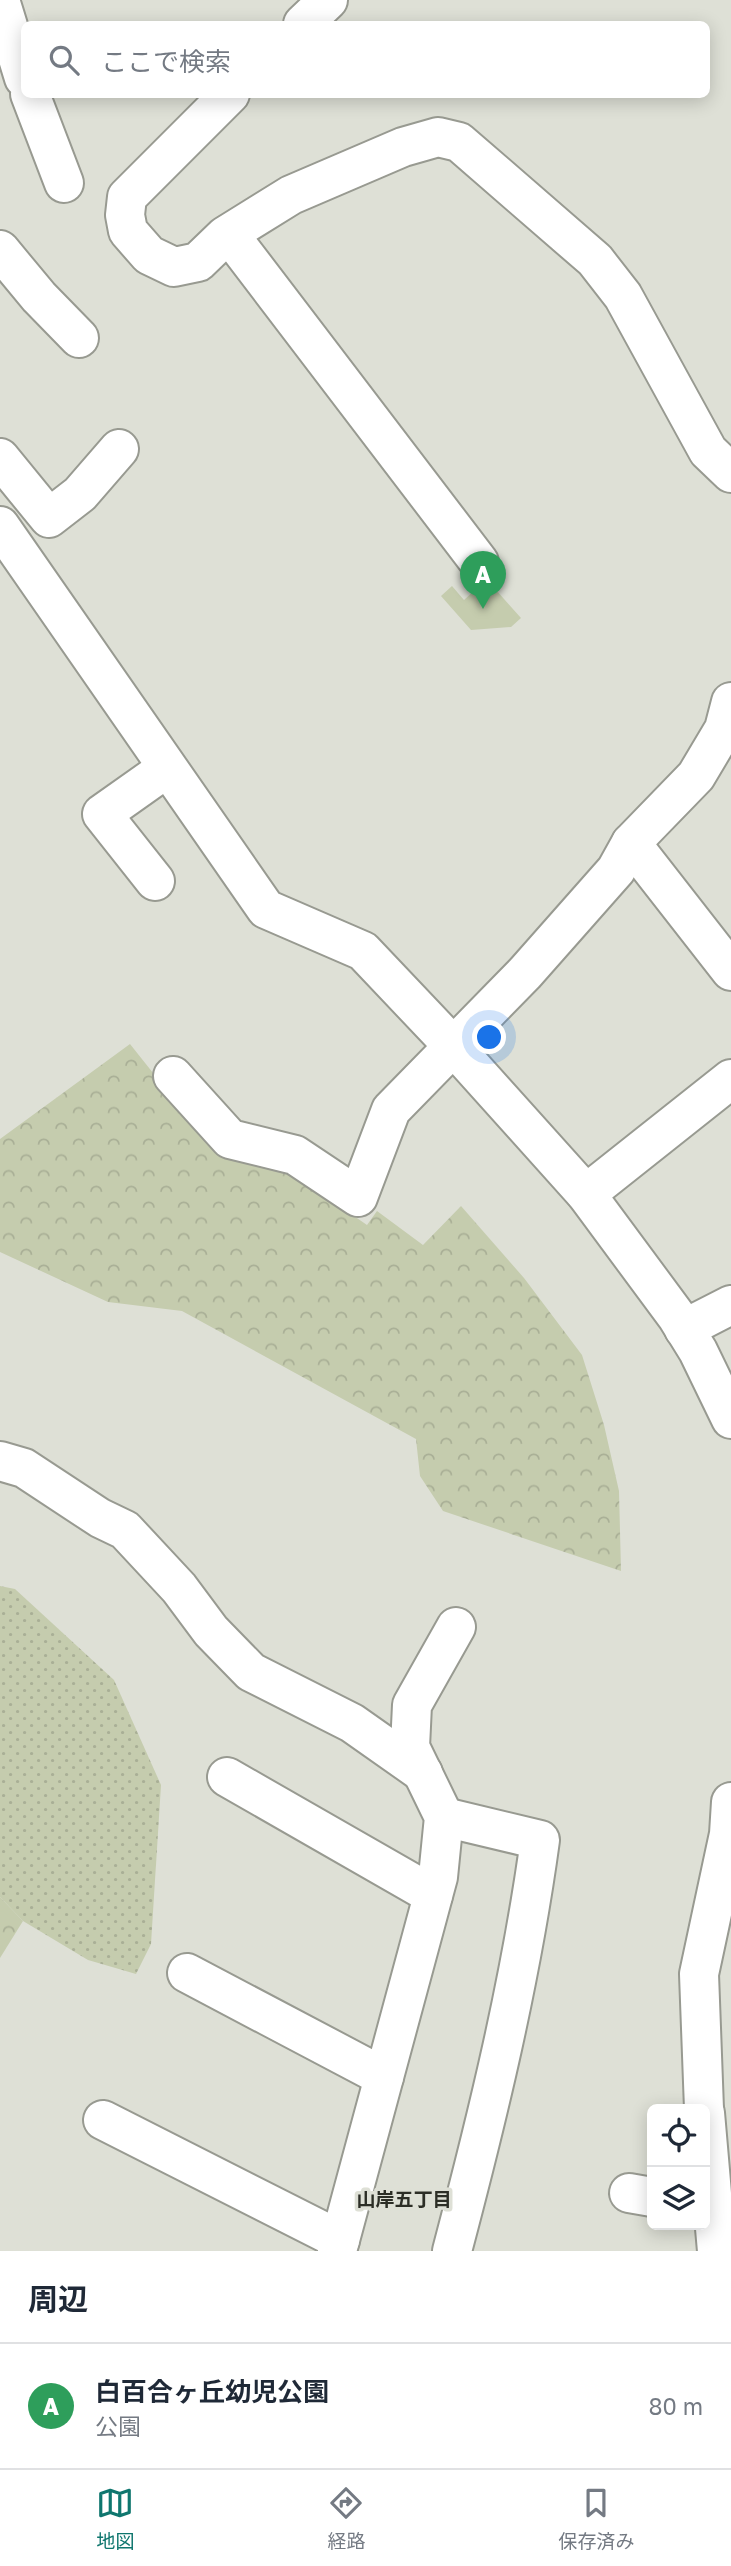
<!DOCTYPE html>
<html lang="ja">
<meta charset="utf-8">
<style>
:root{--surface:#fff;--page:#f2f2f3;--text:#1f2937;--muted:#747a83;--line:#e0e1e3;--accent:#0f766e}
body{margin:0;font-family:"Golos Text","Noto Sans JP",sans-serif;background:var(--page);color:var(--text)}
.controls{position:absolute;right:21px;bottom:21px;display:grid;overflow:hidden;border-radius:10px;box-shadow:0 4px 18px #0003}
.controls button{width:63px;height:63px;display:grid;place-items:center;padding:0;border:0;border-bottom:2px solid var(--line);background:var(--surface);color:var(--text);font:35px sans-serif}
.you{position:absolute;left:490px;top:1038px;width:24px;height:24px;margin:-18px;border:5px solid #fff;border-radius:50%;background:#1a73e8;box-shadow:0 0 0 10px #1a73e833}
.badge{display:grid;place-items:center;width:46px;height:46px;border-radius:50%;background:var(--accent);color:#fff;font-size:23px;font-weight:700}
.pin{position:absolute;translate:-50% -58px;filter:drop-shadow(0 2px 4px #0008)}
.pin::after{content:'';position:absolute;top:37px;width:24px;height:21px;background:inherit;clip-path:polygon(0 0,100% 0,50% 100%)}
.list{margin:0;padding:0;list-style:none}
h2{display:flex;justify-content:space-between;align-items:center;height:91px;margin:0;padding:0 28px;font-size:30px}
h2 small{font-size:23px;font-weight:400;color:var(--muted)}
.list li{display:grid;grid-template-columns:46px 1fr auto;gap:21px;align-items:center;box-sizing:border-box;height:126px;padding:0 28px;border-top:2px solid var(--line)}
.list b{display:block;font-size:26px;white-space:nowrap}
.list p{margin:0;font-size:23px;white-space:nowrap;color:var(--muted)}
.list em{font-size:23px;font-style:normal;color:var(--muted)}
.icon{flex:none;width:38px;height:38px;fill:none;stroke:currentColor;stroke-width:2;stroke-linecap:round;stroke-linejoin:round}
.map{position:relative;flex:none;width:731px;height:2251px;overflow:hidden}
.search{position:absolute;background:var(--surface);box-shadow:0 4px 18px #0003;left:21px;right:21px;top:21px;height:77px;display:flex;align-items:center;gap:18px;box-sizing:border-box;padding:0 24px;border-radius:10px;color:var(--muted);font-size:26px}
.sheet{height:217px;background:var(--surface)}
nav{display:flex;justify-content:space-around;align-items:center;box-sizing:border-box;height:98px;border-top:2px solid var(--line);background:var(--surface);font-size:19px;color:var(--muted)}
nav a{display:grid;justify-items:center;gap:4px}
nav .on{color:var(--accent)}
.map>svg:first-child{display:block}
.grass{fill:url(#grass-dots)}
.forest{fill:url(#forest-crowns)}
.park{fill:#c5ccae}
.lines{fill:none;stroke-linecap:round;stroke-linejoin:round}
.minor-casing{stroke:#989a91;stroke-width:42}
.minor{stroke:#fff;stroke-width:38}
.labels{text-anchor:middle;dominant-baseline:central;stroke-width:7;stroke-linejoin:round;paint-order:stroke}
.neighbourhood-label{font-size:19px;font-weight:bold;fill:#2c2e26;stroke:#dee0d6}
</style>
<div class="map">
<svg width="731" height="2251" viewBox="0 0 731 2251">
<defs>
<pattern id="grass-dots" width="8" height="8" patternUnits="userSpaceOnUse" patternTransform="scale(1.75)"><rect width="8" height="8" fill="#c5ccae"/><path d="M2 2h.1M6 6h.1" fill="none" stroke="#a9af96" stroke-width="1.8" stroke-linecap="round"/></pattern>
<pattern id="forest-crowns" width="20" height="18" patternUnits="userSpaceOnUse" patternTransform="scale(1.75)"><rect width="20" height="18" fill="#c5ccae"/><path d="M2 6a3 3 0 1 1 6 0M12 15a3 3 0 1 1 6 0" fill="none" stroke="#a9af96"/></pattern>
</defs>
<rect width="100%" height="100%" fill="#dee0d6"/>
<polygon class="grass" points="0,1586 15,1589 114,1680 161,1785 151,1944 136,1974 88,1960 23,1921 0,1897"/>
<g class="forest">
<polygon points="130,1044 161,1083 367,1225 377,1211 423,1245 461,1206 524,1278 582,1355 604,1425 619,1491 621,1571 443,1511 420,1476 416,1439 182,1311 108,1302 0,1252 0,1139"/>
<polygon points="0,1897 23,1921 0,1958"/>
</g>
<polygon class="park" points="481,573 521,618 511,627 471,630 441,596 452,586 464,600 476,589 470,582"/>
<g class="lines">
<g class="minor-casing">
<g id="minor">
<polyline points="0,0 24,78"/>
<polyline points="303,24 328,0"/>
<polyline points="30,94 64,183"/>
<polyline points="230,94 127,197 125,215 128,231 149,255 174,267 198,262 225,236 291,195 403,147 438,137 459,142 595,260 623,296 708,451 731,473"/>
<polyline points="229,234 479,562"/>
<polyline points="0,250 39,297 79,338"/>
<polyline points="0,458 49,518 80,494 119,449"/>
<polyline points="0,526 266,909 363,951 454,1047 586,1194 677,1317 698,1351 731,1419"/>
<polyline points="631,843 731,971"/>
<polyline points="155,881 102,814 167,768"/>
<polyline points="173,1076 230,1139 295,1155 358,1197 391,1110 525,973 616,870 631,843 696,776 724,729 731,702"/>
<polyline points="586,1194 731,1079"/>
<polyline points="684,1329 731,1305"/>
<polyline points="0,1461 24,1468 100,1518 125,1530 179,1588 211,1631 251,1672 352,1723 423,1773"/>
<polyline points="227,1777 433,1895"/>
<path d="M444 1817 540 1840C521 1979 488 2115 452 2251"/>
<polyline points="187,1973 384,2077"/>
<polyline points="704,2109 699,1974 729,1834 731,1802"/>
<polyline points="705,2113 717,2251"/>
<polyline points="103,2120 340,2240"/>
<polyline points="629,2193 652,2197"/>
<polyline points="337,2251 438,1877 444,1817 410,1747 412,1705 456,1627"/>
</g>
</g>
<use href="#minor" class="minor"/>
</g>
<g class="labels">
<g class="neighbourhood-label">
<text x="404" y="2198">山岸五丁目</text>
</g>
</g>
</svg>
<div class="controls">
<button><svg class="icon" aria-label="locate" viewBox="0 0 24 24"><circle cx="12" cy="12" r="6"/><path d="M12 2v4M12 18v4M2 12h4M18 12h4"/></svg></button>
<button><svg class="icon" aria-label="layers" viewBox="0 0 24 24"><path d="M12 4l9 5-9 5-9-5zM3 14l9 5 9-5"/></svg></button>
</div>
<div class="you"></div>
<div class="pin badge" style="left:483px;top:609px;background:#2e9e5b">A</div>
<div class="search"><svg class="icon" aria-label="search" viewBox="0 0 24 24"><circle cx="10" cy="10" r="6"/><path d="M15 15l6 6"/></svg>ここで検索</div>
</div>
<section class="sheet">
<h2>周辺<small></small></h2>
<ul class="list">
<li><span class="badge" style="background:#2e9e5b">A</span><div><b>白百合ヶ丘幼児公園</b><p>公園</p></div><em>80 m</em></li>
</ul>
</section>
<nav>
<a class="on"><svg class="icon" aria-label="map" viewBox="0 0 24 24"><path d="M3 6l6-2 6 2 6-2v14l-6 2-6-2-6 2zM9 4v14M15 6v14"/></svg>地図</a>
<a><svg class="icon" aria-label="directions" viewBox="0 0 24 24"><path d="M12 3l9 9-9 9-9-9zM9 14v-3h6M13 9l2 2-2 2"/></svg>経路</a>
<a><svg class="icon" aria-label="saved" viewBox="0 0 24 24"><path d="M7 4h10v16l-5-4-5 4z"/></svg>保存済み</a>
</nav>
